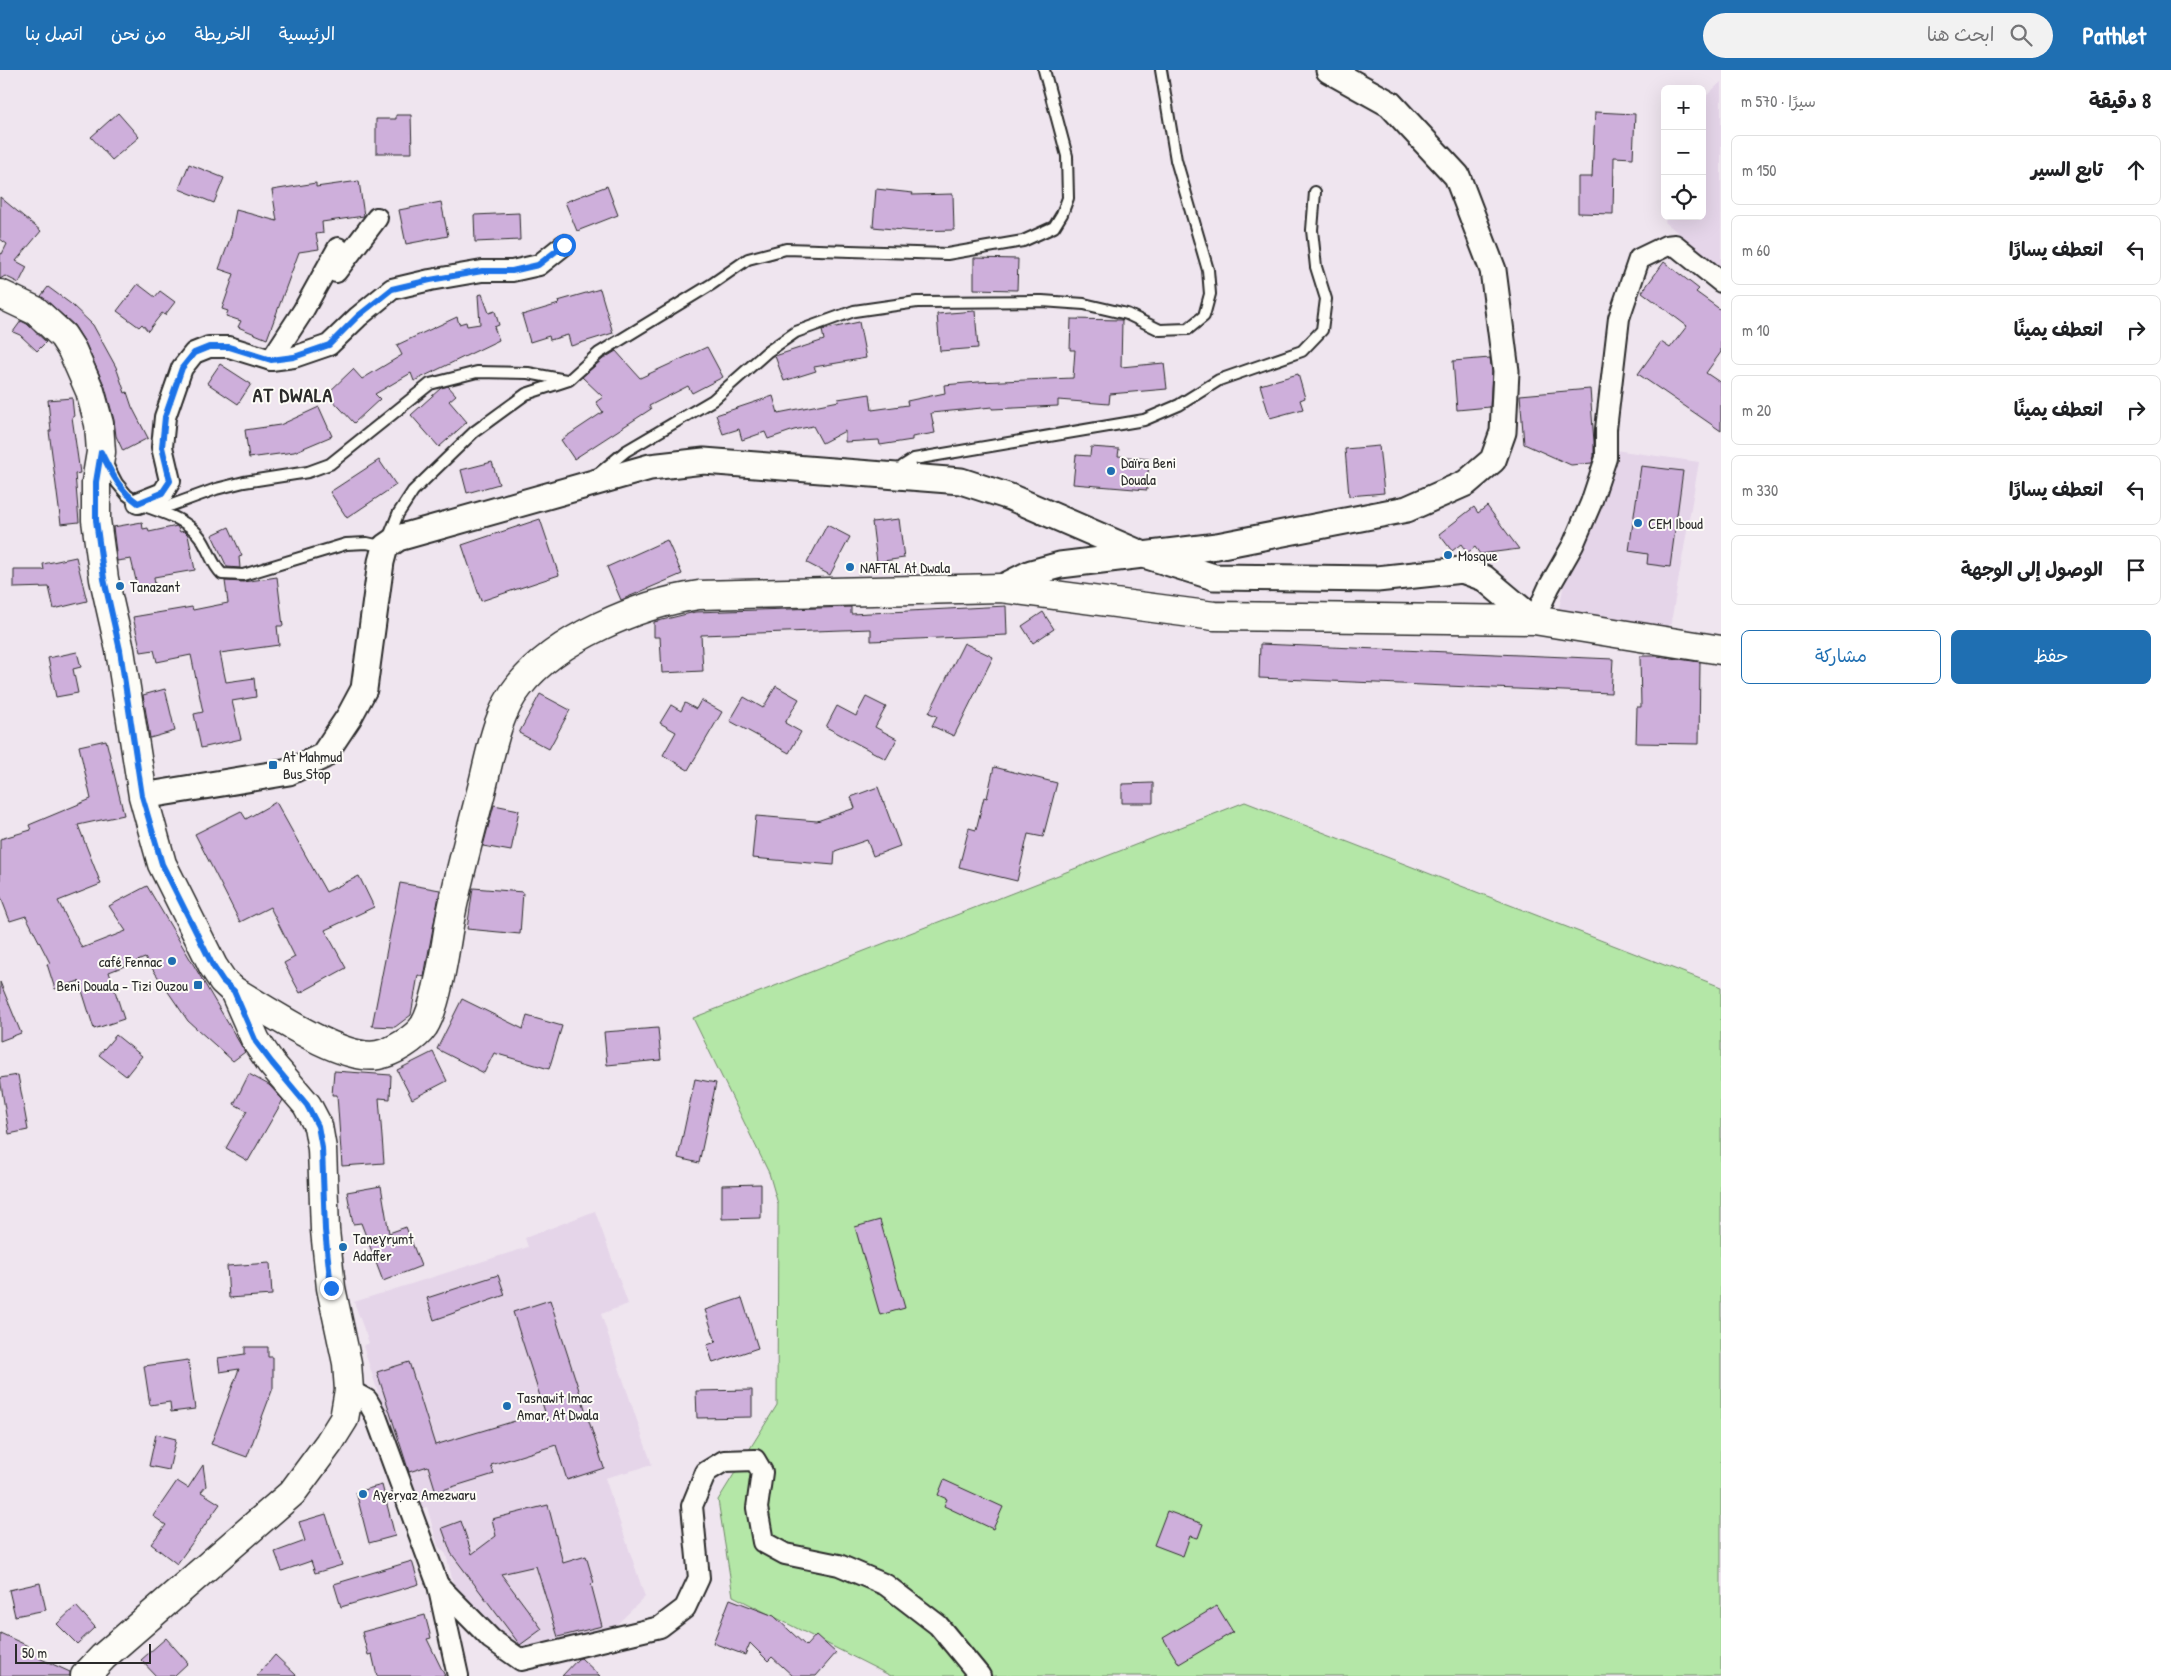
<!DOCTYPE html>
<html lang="ar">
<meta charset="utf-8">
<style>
:root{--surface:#fff;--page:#f2f2f2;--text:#202124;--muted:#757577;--line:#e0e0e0;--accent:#1f6fb2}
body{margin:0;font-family:"Patrick Hand","Playpen Sans Arabic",sans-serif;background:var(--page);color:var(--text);direction:rtl}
.controls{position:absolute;right:15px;top:15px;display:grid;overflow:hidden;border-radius:8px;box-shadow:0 5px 20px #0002}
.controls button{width:45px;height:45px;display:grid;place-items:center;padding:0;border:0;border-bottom:1px solid var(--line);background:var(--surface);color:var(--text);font:25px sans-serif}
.scale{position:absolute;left:15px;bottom:12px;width:136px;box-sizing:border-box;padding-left:5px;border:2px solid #2b2b2b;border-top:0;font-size:14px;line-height:18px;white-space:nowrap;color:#2b2b2b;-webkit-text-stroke:4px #fdfcf7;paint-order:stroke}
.stop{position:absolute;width:15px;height:15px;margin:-11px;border:4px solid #1a73e8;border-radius:50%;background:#fff}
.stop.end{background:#1a73e8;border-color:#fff;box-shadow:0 1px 5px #0008}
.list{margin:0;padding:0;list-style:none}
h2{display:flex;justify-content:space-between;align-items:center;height:65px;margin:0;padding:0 20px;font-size:21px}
h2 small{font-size:16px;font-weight:400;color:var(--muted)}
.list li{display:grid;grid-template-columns:32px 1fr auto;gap:15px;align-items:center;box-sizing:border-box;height:70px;margin:0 10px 10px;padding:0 10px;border:1px solid var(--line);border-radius:8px}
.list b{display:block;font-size:19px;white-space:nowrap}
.list em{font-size:16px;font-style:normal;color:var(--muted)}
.actions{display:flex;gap:10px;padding:15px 20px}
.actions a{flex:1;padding:11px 0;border:1px solid var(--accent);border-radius:8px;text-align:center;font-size:18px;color:var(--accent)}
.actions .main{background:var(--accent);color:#fff}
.icon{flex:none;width:28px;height:28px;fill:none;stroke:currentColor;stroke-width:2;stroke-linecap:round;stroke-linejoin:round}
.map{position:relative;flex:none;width:1721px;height:1606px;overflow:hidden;direction:ltr}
header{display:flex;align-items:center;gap:30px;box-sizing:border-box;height:70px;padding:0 25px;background:var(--accent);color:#fff}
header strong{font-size:24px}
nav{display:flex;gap:28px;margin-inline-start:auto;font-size:18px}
.search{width:350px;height:45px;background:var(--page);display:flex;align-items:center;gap:12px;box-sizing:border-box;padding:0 18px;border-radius:28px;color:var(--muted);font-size:19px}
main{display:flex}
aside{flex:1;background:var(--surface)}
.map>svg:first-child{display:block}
.built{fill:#e5d5e9}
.green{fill:#b4e7a7;stroke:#708969}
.building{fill:#ceafdb;stroke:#2b2b2b}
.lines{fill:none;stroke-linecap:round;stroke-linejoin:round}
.service-casing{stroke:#2b2b2b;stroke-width:14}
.minor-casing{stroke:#2b2b2b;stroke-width:24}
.tertiary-casing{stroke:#2b2b2b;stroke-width:29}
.secondary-casing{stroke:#2b2b2b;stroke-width:31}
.service{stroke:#fdfcf7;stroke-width:10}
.minor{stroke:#fdfcf7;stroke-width:20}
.tertiary{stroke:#fdfcf7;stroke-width:25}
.secondary{stroke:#fdfcf7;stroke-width:28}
.route{stroke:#1a73e8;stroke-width:6}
.poi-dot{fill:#1f6fb2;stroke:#fdfcf7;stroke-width:2}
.labels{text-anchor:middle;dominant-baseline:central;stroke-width:4;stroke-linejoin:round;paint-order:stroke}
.poi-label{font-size:15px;fill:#2b2b2b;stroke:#fdfcf7;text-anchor:start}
.district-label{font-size:20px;font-weight:bold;letter-spacing:1px;fill:#2b2b2b;stroke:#fdfcf7}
</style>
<header>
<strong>Pathlet</strong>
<div class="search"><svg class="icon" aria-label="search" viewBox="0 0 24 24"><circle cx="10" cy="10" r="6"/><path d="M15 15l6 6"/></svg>ابحث هنا</div>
<nav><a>الرئيسية</a><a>الخريطة</a><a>من نحن</a><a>اتصل بنا</a></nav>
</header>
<main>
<aside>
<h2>8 دقيقة<small>سيرًا · 570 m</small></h2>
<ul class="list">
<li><svg class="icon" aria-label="ahead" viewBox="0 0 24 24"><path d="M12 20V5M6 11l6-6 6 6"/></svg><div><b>تابع السير</b></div><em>150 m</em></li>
<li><svg class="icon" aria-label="left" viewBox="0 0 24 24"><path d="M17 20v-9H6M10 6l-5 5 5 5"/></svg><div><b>انعطف يسارًا</b></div><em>60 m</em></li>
<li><svg class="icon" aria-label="right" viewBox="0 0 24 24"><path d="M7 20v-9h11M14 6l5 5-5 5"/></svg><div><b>انعطف يمينًا</b></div><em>10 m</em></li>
<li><svg class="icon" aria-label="right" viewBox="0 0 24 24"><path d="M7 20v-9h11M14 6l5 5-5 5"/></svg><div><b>انعطف يمينًا</b></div><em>20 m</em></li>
<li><svg class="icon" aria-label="left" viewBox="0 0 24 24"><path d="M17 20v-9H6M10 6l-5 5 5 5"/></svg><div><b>انعطف يسارًا</b></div><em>330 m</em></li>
<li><svg class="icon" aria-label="arrive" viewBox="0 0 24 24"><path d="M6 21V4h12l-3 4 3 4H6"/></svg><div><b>الوصول إلى الوجهة</b></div></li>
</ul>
<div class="actions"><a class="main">حفظ</a><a>مشاركة</a></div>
</aside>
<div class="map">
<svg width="1721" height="1606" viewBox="0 0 1721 1606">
<rect width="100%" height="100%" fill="#efe5ef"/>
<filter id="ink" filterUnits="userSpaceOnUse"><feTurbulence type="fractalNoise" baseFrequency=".02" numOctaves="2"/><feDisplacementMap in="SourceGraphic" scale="10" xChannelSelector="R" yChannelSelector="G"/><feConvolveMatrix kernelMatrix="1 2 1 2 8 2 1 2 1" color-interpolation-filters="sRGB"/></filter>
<g filter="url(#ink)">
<g class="built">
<polygon points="1721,12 1721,198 1665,152 1667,146 1702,146 1702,39 1707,25"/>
<polygon points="1615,380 1699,392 1670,558 1558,543 1564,514"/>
<polygon points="595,1141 628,1234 601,1244 652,1395 605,1408 645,1527 605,1566 516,1582 456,1525 446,1484 438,1476 427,1437 416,1440 363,1276 369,1273 354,1232 528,1177 525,1168"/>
</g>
<polygon class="green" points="1245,732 1721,917 1721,1606 891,1606 733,1526 718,1430 777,1335 778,1134 769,1103 693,948"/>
<g class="building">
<polygon points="1595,42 1635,44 1633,88 1614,87 1613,144 1578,143 1578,107 1592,107"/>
<polygon points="118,43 139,67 112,90 91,67"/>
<polygon points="396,45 411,45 412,83 376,83 376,49 396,49"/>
<polygon points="189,94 224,108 214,133 179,119"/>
<polygon points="359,111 364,146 322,152 323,163 316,164 319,179 299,182 267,269 238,257 241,251 226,246 228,241 222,239 234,204 219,199 231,166 236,140 277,151 272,120 316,113 316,117"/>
<polygon points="607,116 618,145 577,161 565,132"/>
<polygon points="876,119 913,123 912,125 953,124 954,160 913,161 873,157"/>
<polygon points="0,127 41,161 16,191 27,197 19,213 5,206 0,209 0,183 2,184 7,174 0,169"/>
<polygon points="441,132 448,166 406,174 399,140"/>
<polygon points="519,143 520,170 475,172 474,145"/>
<polygon points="974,188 1018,189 1017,220 974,219"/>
<polygon points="1664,192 1699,219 1696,222 1721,240 1721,282 1706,303 1721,313 1721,361 1638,304 1661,272 1670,278 1687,256 1642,222"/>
<polygon points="138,214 155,227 160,221 175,232 165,245 162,243 148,261 142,254 139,257 117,241"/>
<polygon points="48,217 71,234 93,255 116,297 125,323 127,322 132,337 148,368 123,381 116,366 114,350 105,317 86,274 74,255 41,226"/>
<polygon points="600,219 613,263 571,276 568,265 550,270 549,266 530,272 522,245 559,234 558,231"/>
<polygon points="482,224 489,243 495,241 499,255 494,257 499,270 414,311 411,303 375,324 380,329 354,353 327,324 353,299 362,309 402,285 397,275 457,247 459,254 466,252 467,256 480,254 478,225"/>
<polygon points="975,241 978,278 940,281 937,244"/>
<polygon points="1071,249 1122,250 1121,297 1164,293 1167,319 1110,324 1109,334 1058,330 1058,336 992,339 992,337 931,343 935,363 912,367 912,370 880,375 879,370 845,372 845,361 822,373 813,356 794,360 768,369 765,362 742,370 739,359 723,364 716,345 773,326 778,343 839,331 838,329 870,324 872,340 908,335 907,331 945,323 944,315 978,312 1073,308 1075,280 1070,280"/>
<polygon points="21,251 27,254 46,272 37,281 20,265 13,262"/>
<polygon points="859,252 866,288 814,297 816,301 784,311 775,286 824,270 822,260"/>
<polygon points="707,277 723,307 692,323 688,316 649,336 651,339 574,389 561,370 603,342 596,332 603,327 582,307 603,289 616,281 640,308"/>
<polygon points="1490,288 1492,302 1490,337 1457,340 1453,291"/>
<polygon points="220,294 251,314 238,334 207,313"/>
<polygon points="1298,304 1305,328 1300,330 1303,339 1270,348 1260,315"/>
<polygon points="448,316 456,325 449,331 467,352 439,377 411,345 441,318"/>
<polygon points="1590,319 1594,372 1594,386 1592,393 1571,395 1524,374 1520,325"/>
<polygon points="72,328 74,347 72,347 80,403 75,404 79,452 61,454 49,361 51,361 48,330"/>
<polygon points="319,337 332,366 294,382 249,388 245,360 280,355"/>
<polygon points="1379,376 1384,423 1349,426 1345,379"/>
<polygon points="1091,377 1119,379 1118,386 1149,389 1147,420 1073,414 1076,385 1090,386"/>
<polygon points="379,390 396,415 347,448 330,422"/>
<polygon points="492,392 499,414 467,423 461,400"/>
<polygon points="1641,396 1683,401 1670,497 1647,494 1648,484 1629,481"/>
<polygon points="1487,436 1519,479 1480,484 1475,477 1467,483 1461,474 1452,481 1439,464 1474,437 1478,443"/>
<polygon points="540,449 559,505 481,531 462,475"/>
<polygon points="899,449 904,488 877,492 872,452"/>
<polygon points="142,452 143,459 148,458 149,462 177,456 180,462 184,461 188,465 195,500 154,507 155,515 138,519 131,489 117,491 113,457"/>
<polygon points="827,455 850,467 830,505 807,493"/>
<polygon points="229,457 242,486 239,487 240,498 227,497 212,465"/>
<polygon points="667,470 682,504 621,530 607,497"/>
<polygon points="76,487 87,531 54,539 49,517 14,518 14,500 44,500 43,494"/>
<polygon points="277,507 283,556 277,556 279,575 220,583 226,612 254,608 256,627 232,631 241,669 201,678 194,644 203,642 191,585 157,592 154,580 141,582 133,547 192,537 193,540 228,533 225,511 243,512"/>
<polygon points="1006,536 1007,565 871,571 871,559 701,565 703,601 662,603 660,567 654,567 654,552 695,542 851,537 851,544"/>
<polygon points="1043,542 1054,559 1033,573 1022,556"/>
<polygon points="964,573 993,587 954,666 932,656 937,646 929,643"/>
<polygon points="1260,574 1613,589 1611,623 1259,608"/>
<polygon points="77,582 81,597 73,599 78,623 56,627 48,588"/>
<polygon points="1640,586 1657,586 1700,592 1699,674 1636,673 1637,637 1641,637"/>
<polygon points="776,616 799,629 785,653 801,662 789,683 730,651 744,627 763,638"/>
<polygon points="165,619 175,661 150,668 143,625"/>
<polygon points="540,624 570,640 549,679 519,663"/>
<polygon points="866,627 886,637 875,657 897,669 886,689 826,657 837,636 856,646"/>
<polygon points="701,630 722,642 688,700 663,685 676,662 660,653 671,635 681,641 685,633 696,639"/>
<polygon points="106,670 124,745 78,755 101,814 58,831 82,878 126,861 109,836 147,816 245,982 233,991 188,951 145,888 109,902 124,949 94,959 79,911 55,919 47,894 50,893 26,846 10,851 0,825 0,769 31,760 29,755 91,729 79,676"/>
<polygon points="994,697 1057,713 1043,767 1028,764 1017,811 959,797 969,758 976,760 984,727 987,728"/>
<polygon points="1153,713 1153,733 1122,733 1122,714"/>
<polygon points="878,717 900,776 873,786 867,770 835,781 834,795 752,788 756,746 817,751 855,738 851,727"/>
<polygon points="276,732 326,822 359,806 374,837 325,860 346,898 300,923 284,893 295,887 270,837 240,852 195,764 241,741 246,749"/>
<polygon points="494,735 519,740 511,781 483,776"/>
<polygon points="400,813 440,820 427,890 424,907 418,905 411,945 395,957 372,956"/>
<polygon points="473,818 523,822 520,864 467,859"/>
<polygon points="0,912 21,963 0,971"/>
<polygon points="462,929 523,959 527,946 562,956 549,999 494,983 484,1003 437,979"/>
<polygon points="658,958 661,990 607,995 604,962"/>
<polygon points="116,965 142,986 126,1006 99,985"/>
<polygon points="433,982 447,1011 412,1029 397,1000"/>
<polygon points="334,1001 391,1005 390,1029 379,1028 384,1093 342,1096 337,1025 332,1025"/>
<polygon points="249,1004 269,1015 283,1030 248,1091 226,1078 247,1041 234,1034"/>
<polygon points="18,1005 28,1060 9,1064 0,1008"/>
<polygon points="695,1009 716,1013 699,1093 678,1088"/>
<polygon points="761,1114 761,1148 722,1149 722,1115"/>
<polygon points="381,1116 389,1163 406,1157 421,1196 383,1211 361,1153 353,1154 347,1122"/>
<polygon points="880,1150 905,1238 880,1245 855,1157"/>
<polygon points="270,1193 272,1225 229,1228 227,1196"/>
<polygon points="498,1205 505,1225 434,1250 427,1228"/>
<polygon points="742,1228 758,1278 713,1293 707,1275 716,1272 705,1240"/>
<polygon points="550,1230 604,1398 567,1410 556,1375 491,1395 494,1404 436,1422 428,1396 409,1402 377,1302 409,1292 435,1375 545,1342 513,1242"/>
<polygon points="245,1277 268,1277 268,1287 273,1287 273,1318 247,1387 211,1374 239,1299 220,1302 218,1288 245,1284"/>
<polygon points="188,1290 195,1339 171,1342 170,1332 150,1335 144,1296"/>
<polygon points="752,1320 752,1347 697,1348 696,1321"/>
<polygon points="156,1364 176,1369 169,1400 149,1396"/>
<polygon points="203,1395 206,1416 201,1422 220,1434 177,1494 151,1474 166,1455 153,1446 177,1411 188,1418"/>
<polygon points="944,1410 1003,1437 993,1459 944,1436 947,1429 938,1425"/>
<polygon points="382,1415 395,1466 369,1473 356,1422"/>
<polygon points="548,1435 563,1493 586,1486 594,1513 591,1514 602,1556 558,1567 536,1496 501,1504 542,1559 520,1575 451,1483 442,1458 461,1451 472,1484 496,1466 492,1449"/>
<polygon points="1167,1441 1203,1454 1198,1468 1190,1466 1183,1486 1154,1475"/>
<polygon points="326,1444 342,1495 315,1503 311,1491 282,1501 275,1482 305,1471 299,1452"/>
<polygon points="412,1491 419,1514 341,1537 334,1514"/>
<polygon points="40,1513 46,1540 15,1546 9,1520"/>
<polygon points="730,1529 774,1546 806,1576 816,1565 836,1583 816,1606 793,1606 772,1587 768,1591 750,1573 745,1585 713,1573"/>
<polygon points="76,1536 95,1557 77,1574 57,1554"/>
<polygon points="1217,1536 1233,1562 1179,1594 1163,1568"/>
<polygon points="425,1545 431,1568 427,1569 445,1606 377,1606 372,1584 368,1585 362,1562"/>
<polygon points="0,1563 41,1582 39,1588 70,1602 70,1606 0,1606"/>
<polygon points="166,1568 188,1593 174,1606 156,1606 141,1590"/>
<polygon points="275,1585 297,1606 257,1606"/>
<polygon points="581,1588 600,1606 562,1606 578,1589"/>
</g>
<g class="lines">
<g class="service-casing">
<g id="service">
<polyline points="106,392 117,413 127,425 138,433 159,437 172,435 216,419 244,412 308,402 330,394 430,314 477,302 528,303 566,310"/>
<polyline points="896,403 903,396 914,389 1144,350 1179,335 1219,310 1302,281 1322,260 1326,229 1316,197 1312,160 1315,122"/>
<polyline points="598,404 626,381 713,330 767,282 796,262 854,241 917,232 1042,231 1084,234 1127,244 1160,260 1188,259 1204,246 1210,224 1208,200 1176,90 1161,0"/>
<path d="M139 434C160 442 186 448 200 467 209 479 211 493 222 504L243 505 346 474 367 473 385 477 398 444 413 421 474 362 526 324 569 310 599 283 712 214 748 189 786 179 947 184 1023 171 1054 157 1062 144 1068 128 1067 86 1044 0"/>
</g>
</g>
<g class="minor-casing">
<g id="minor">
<polyline points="336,202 377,148"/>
<polyline points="271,290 303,241 338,178"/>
<polyline points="138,433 163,423 170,411 162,377 165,347 182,298 194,283 209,277 229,277 271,290 294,287 329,275 358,247 392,219 430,210 482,201 512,201 539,195 564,175"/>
<polyline points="1534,550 1549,517 1573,475 1591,433 1606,388 1606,359 1619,248 1639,189 1666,176 1675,175 1721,212"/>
<polyline points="349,1320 367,1330 375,1344 438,1515 458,1606"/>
<polyline points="438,1515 491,1569 521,1590 660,1557 685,1538 699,1508 692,1436 706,1402 724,1391 755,1390 762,1402 757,1438 763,1472 785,1484 839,1495 886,1515 938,1555 980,1606"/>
</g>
</g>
<g class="tertiary-casing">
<g id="tertiary">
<polyline points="1001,518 1031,503 1060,495 1217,476 1407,439 1466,413 1493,390 1503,362 1506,301 1493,200 1457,106 1390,34 1329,0"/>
<polyline points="143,726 289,702 323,686 349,647 364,619 381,492 385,477 398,468 650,397 704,391 961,411 1010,427 1144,485 1214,507 1377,509 1462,500 1484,508 1534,550"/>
</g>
</g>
<g class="secondary-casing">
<g id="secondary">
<path d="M0 224 36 241 63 266 72 280 90 321 99 354 101 382 96 412V450L104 509 120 580 143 726 162 794 213 896 223 911 234 921C266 939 341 992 378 985 393 982 415 969 424 956 437 935 445 881 449 855 457 810 470 766 481 722 490 687 496 644 519 616 557 568 639 534 699 525L1001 518 1214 546 1534 550 1721 580"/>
<polyline points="85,1606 103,1587 292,1423 329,1373 344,1349 349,1320 347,1293 331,1218 325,1160 322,1079 318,1056 307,1035 271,993 256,971 234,921"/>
</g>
</g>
<use href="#service" class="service"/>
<use href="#minor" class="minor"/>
<use href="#tertiary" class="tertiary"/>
<use href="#secondary" class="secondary"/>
</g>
</g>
<g class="lines" filter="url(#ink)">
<path class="route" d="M331 1218 325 1160 322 1078 318 1056 307 1035 272 993 256 972 234 921 223 911 213 896 162 794 142 726 120 580 104 509 96 450V412L101 382C111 402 119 420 138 433L162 423 170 411 162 377 165 347 182 298 194 283 209 277H229L271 290 294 287 329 275 358 246 392 219 430 210 482 201H512L538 195 564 175"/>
</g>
<g class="poi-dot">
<circle cx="1111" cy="401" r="5"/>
<circle cx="1638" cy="453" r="5"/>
<circle cx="1448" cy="485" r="5"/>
<circle cx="850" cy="497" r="5"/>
<circle cx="120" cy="516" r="5"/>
<rect x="268" y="690" width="10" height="10" rx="2.5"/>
<circle cx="172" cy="891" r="5"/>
<rect x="193" y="910" width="10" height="10" rx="2.5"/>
<circle cx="343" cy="1177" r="5"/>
<circle cx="507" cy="1336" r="5"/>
<circle cx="363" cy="1424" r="5"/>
</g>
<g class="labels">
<g class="poi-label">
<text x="1121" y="392">Daïra Beni<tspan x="1121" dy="17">Douala</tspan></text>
<text x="1648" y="453">CEM Iboud</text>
<text x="1458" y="485">Mosque</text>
<text x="860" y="497">NAFTAL At Dwala</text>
<text x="130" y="516">Tanazant</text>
<text x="283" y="686">At Maḥmud<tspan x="283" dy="17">Bus Stop</tspan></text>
<text x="162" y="891" text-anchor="end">café Fennac</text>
<text x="188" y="915" text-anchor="end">Beni Douala - Tizi Ouzou</text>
<text x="353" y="1168">Taneɣṛumt<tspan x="353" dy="17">Adaffer</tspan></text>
<text x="517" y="1327">Tasnawit Imac<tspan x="517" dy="17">Amar, At Dwala</tspan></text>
<text x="373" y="1424">Aɣeṛvaz Amezwaru</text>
</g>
<g class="district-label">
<text x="293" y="324">AT DWALA</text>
</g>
</g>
</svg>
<div class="controls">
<button>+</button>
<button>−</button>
<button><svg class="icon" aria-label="locate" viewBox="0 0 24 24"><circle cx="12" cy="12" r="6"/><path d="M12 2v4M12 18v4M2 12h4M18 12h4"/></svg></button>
</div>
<div class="scale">50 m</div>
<div class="stop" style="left:564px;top:175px"></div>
<div class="stop end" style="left:331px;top:1218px"></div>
</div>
</main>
